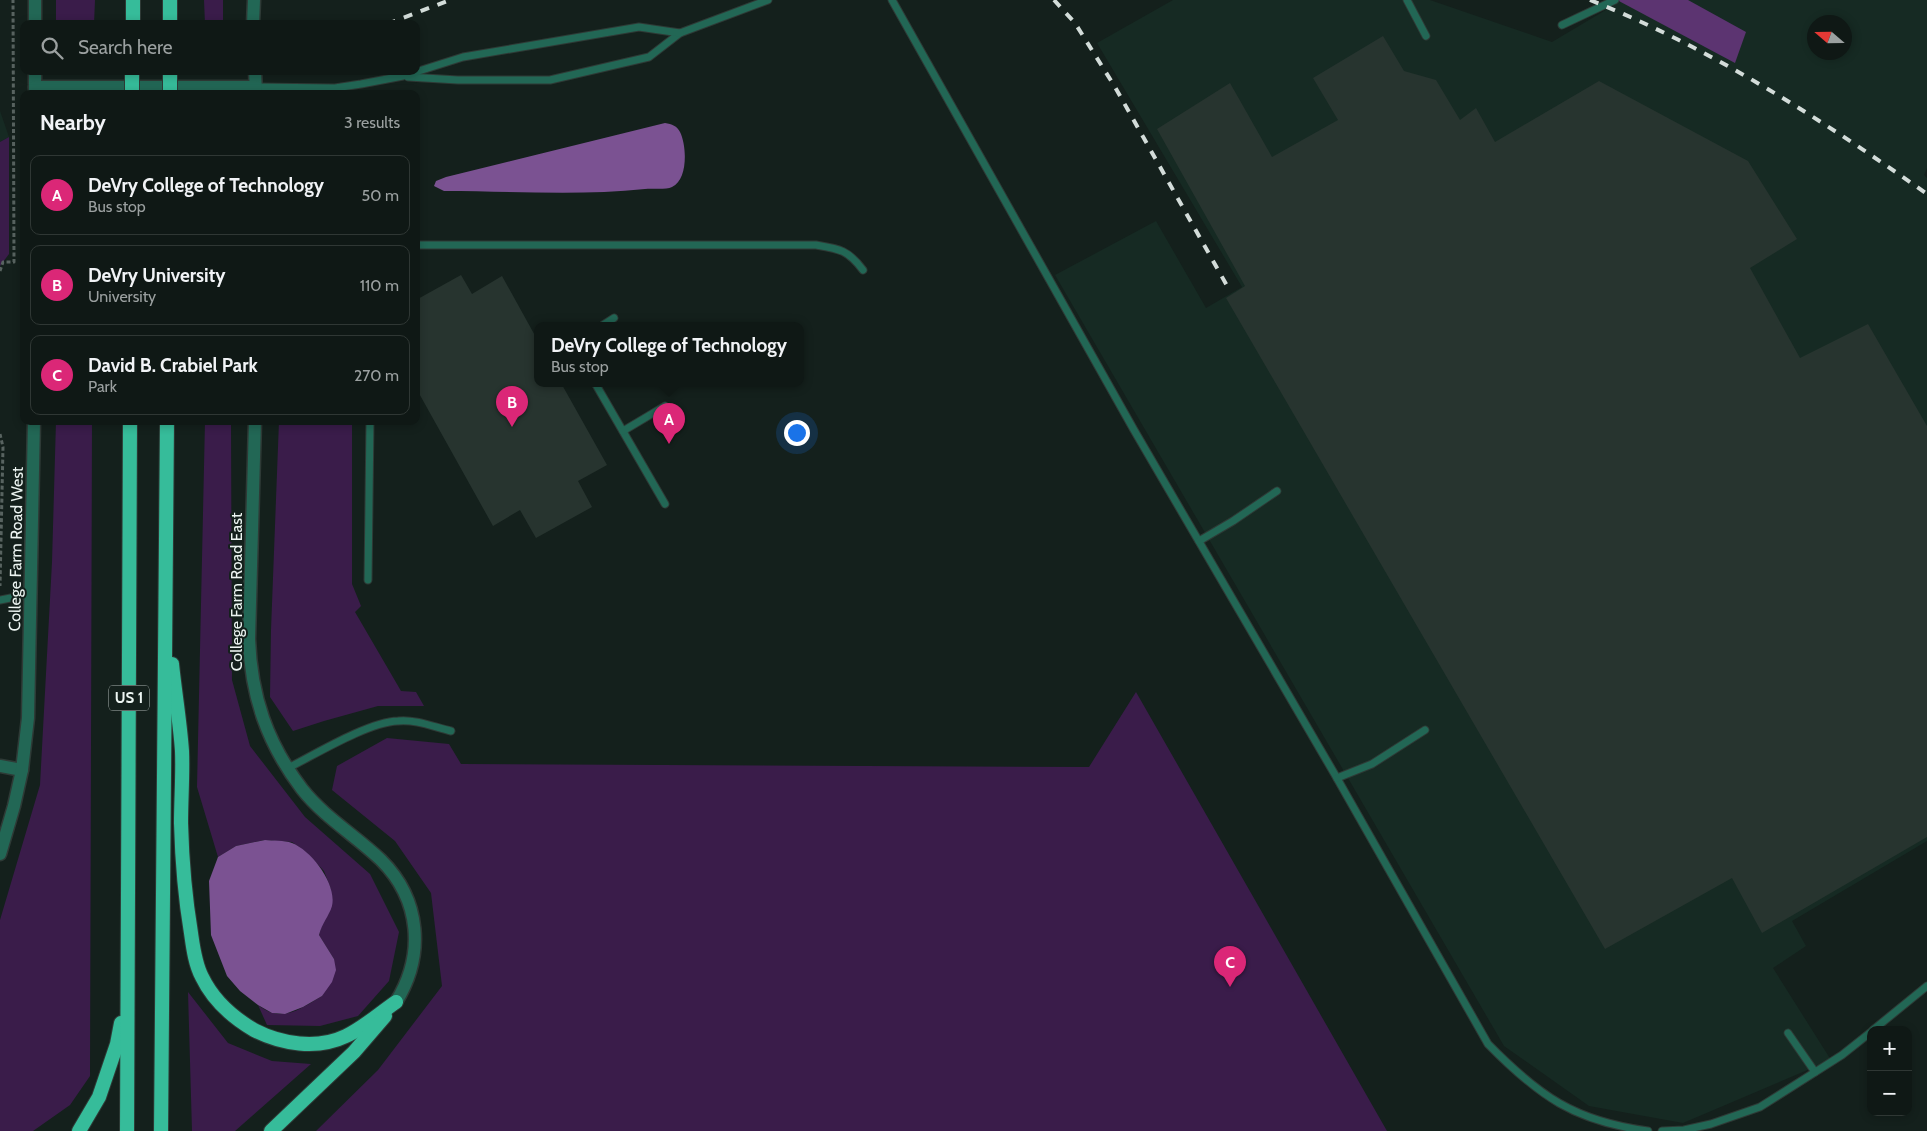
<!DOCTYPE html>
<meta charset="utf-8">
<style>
:root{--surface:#0f1815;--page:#1d2522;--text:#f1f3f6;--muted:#9ba0a0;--line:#2f3734;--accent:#db2777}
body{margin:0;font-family:Cabin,sans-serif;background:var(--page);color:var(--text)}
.controls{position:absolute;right:15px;bottom:15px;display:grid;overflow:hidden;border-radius:10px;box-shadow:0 2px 8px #0003}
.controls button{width:45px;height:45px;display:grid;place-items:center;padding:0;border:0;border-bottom:1px solid var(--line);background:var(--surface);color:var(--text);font:25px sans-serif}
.compass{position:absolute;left:1807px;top:15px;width:45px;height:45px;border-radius:50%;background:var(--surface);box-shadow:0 2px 8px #0003;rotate:290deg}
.you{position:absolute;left:796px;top:432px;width:18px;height:18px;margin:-12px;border:4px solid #fff;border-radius:50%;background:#1a73e8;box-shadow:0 0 0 8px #1a73e833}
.badge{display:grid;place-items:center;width:32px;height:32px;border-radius:50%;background:var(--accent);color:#fff;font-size:16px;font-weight:700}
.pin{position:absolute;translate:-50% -41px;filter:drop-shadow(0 1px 2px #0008)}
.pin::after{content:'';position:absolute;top:26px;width:18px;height:15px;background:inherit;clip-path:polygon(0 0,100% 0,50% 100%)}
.popup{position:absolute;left:534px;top:322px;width:270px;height:65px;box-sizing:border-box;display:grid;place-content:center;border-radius:10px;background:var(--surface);filter:drop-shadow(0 1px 4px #0005);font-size:16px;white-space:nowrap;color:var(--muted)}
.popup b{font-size:19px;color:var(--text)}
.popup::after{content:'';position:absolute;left:50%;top:100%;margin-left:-10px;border:10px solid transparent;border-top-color:var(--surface)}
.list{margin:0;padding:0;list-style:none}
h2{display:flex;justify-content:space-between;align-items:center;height:65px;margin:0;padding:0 20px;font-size:21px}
h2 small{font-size:16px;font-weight:400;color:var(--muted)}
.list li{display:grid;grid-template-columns:32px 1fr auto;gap:15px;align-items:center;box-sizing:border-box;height:80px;margin:0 10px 10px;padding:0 10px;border:1px solid var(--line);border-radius:10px}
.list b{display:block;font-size:19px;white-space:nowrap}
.list p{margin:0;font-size:16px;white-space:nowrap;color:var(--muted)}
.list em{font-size:16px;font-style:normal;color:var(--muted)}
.icon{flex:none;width:28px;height:28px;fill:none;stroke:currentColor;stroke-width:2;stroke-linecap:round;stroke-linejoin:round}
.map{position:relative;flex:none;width:1927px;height:1131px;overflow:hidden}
.search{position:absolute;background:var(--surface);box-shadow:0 2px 8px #0003;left:20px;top:20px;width:400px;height:55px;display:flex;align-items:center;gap:12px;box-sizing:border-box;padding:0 18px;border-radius:10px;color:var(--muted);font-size:19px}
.panel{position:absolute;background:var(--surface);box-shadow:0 2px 8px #0003;left:20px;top:90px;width:400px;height:335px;border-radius:10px}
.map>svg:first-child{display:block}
.built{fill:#162a23;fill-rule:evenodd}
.green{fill:#3a1c4a}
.forest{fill:#5c3471}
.water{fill:#7b5292}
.building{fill:#27342f}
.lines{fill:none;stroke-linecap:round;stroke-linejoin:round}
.service-casing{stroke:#2e3a36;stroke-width:9}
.minor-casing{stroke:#2e3a36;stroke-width:15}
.trunk-casing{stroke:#2e3a36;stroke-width:16}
.path{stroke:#586360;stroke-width:3;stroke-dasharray:4 2.5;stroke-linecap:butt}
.service{stroke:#226755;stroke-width:7}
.minor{stroke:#226755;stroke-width:12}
.trunk{stroke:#36bc9a;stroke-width:14}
.rail{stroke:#d3dcd9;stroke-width:4;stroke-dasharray:9 9;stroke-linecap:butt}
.trunk-bridge-casing{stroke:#2e3a36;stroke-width:16;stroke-linecap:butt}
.trunk-bridge{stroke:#36bc9a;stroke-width:14}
.labels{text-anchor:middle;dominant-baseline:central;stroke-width:4;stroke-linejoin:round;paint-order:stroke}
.shield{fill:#14201c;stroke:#acb5b2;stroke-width:1}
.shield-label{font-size:15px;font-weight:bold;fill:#edf5f2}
.street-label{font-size:16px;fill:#edf5f2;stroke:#14201c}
</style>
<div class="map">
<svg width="1927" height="1131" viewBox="0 0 1927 1131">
<rect width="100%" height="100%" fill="#14201c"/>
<g class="built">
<path d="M1173 0H1430L1552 42 1621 1 1735 62 1683 0H1927V168L1924 175 1927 178V841L1792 921 1806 946 1773 968 1831 1060 1683 1123 1589 1106 1504 1046 1055 275 1156 221 1206 308 1242 287 1097 43ZM1814 22H1844V52H1814Z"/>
<polygon points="0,111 9,137 0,142"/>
</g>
<g class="green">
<polygon points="56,0 95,0 94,24 56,24"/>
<polygon points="204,0 223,0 223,24 205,24"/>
<polygon points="9,137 9,254 0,266 0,142"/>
<polygon points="56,421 92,421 90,1076 70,1105 33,1131 0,1131 0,920 40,785 52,562"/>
<path d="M205 421H231L232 680 250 746 305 817 370 874 399 932 389 981 358 1016 320 1026 267 1025 258 1005C262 1008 268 1012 273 1013 290 1018 308 1004 322 996L334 959 319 935 322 924 329 913 331 889 324 871 307 853 292 842 264 840 236 846 218 857 197 787Z"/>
<polygon points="279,421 352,421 352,584 361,606 355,612 401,691 416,692 424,706 378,706 324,721 293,731 270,697 271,630"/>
<polygon points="1136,692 1387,1131 316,1131 378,1070 442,986 431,893 395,841 332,790 337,766 387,738 449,744 461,764 1089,767"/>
<polygon points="188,992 228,1043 272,1061 311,1064 235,1131 192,1131"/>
</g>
<polygon class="forest" points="1617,0 1688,0 1746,32 1735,63"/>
<g class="water">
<path d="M665 123C672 124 677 126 680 132 687 146 688 180 672 187 666 190 652 188 645 189 580 196 510 191 444 191L434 186 436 181 446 177Z"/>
<path d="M265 840C273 841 284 840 292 843 312 851 337 884 332 906 329 916 322 923 319 935L334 959 336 970 332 982 322 996 303 1007 285 1014 272 1013 258 1005 240 991 227 976 211 935 209 881 218 857 236 846Z"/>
</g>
<g class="building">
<polygon points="1383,36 1404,71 1436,80 1460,120 1476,108 1495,142 1599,81 1748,161 1797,239 1750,268 1800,358 1868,324 1927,426 1927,837 1762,933 1732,878 1605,949 1226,298 1245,286 1157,129 1230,83 1272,157 1338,120 1313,78"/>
<polygon points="461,275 472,294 502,276 538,341 538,383 561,383 607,465 578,481 592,507 536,538 520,510 493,526 416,388 416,300"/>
</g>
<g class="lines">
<g class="service-casing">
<g id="service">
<path d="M892 0 1134 430 1334 773 1488 1044C1539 1096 1574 1121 1648 1131"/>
<polyline points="1407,0 1426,36"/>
<polyline points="1562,25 1615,0"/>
<polyline points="408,77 458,80 550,80 649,57 680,33 768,0"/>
<polyline points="256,87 335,88 361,84 403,76 463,57 639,27 680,33"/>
<path d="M416 245H816C840 249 848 250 863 270"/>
<polyline points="603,325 614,318"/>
<polyline points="595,383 665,504"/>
<polyline points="623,431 665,406"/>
<polyline points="1199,541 1233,521 1277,491"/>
<polyline points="368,580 370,421"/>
<polyline points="0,600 31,594"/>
<path d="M288 768C316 754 368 722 398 721 415 719 434 727 451 731"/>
<polyline points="1337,778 1372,764 1425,730"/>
<polyline points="1873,1030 1927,986"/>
<polyline points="1788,1033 1815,1072"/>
<polyline points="1662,1131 1684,1130 1711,1124 1760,1107 1842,1055 1871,1032"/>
</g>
</g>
<g class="minor-casing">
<g id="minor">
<polyline points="35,0 35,24"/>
<polyline points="253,24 254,0"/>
<polyline points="35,71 35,94"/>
<polyline points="255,71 256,94"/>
<polyline points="35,87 256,87"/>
<path d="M255 421 249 639C251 696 267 743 302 789 324 817 356 836 381 860 421 900 425 955 396 1002"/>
<polyline points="0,766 22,770"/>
<polyline points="0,854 14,806 22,770 28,718 34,421"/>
</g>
</g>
<g class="trunk-casing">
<g id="trunk">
<polyline points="133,0 133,24"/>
<polyline points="170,0 170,24"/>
<path d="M172 664C175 693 180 722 182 751 183 775 181 799 181 823 182 860 185 897 191 933 193 947 195 964 202 977 213 1000 232 1017 254 1030 281 1044 317 1050 346 1036 363 1028 380 1013 396 1002"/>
<polyline points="79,1131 99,1097 117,1044 121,1023"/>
<polyline points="127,1131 130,421"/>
<polyline points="161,1131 167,421"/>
<polyline points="271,1131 354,1052 385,1016"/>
</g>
</g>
<g class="path">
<polyline points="0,271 3,262 14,262 13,0"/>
<polyline points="0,434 3,447 0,586"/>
</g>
<use href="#service" class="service"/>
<use href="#minor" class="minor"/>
<use href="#trunk" class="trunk"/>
<g class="rail">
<polyline points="1054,0 1075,23 1115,87 1230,291"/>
<path d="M1590 0C1711 48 1821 119 1927 194"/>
<polyline points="387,24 450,0"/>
</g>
<g class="trunk-bridge-casing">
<g id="trunk-bridge">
<polyline points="132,94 132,71"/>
<polyline points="170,94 170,71"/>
</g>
</g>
<use href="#trunk-bridge" class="trunk-bridge"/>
</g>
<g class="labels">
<rect class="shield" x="109" y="685.5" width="40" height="25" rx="4"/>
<g class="shield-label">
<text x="129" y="698">US 1</text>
</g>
<g class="street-label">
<text transform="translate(16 549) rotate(-89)">College Farm Road West</text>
<text transform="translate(236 592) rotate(-90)">College Farm Road East</text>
</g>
</g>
</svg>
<div class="controls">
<button>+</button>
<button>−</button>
</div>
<svg class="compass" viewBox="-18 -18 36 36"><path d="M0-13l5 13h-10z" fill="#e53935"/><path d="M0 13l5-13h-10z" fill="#9ba0a0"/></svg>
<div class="you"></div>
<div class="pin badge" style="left:669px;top:444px">A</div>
<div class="popup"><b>DeVry College of Technology</b>Bus stop</div>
<div class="pin badge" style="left:512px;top:427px">B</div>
<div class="pin badge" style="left:1230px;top:987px">C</div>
<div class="search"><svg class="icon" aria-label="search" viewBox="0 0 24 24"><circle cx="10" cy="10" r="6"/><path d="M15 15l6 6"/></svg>Search here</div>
<section class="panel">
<h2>Nearby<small>3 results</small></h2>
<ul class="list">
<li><span class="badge">A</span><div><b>DeVry College of Technology</b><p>Bus stop</p></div><em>50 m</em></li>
<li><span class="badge">B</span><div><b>DeVry University</b><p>University</p></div><em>110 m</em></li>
<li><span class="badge">C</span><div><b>David B. Crabiel Park</b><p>Park</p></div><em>270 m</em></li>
</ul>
</section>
</div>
